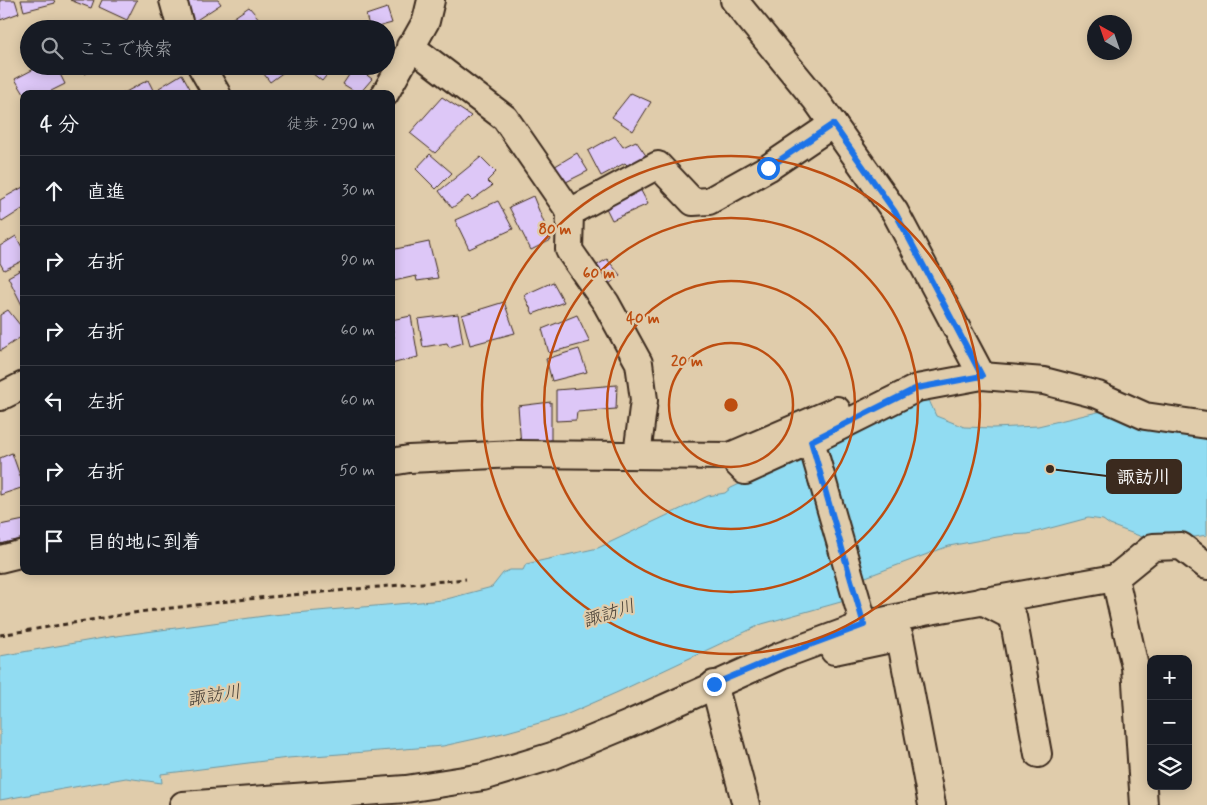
<!DOCTYPE html>
<html lang="ja">
<meta charset="utf-8">
<style>
:root{--surface:#171b24;--page:#20242c;--text:#f1f3f6;--muted:#9ea1a6;--line:#363941}
body{margin:0;font-family:Mynerve,"Klee One",sans-serif;background:var(--page);color:var(--text)}
.controls{position:absolute;right:15px;bottom:15px;display:grid;overflow:hidden;border-radius:10px;box-shadow:0 2px 12px #0003}
.controls button{width:45px;height:45px;display:grid;place-items:center;padding:0;border:0;border-bottom:1px solid var(--line);background:var(--surface);color:var(--text);font:25px sans-serif}
.compass{position:absolute;left:1087px;top:15px;width:45px;height:45px;border-radius:50%;background:var(--surface);box-shadow:0 2px 12px #0003;rotate:320deg}
.stop{position:absolute;width:15px;height:15px;margin:-11px;border:4px solid #1a73e8;border-radius:50%;background:#fff}
.stop.end{background:#1a73e8;border-color:#fff;box-shadow:0 1px 5px #0008}
.list{margin:0;padding:0;list-style:none}
h2{display:flex;justify-content:space-between;align-items:center;height:65px;margin:0;padding:0 20px;font-size:21px}
h2 small{font-size:16px;font-weight:400;color:var(--muted)}
.list li{display:grid;grid-template-columns:32px 1fr auto;gap:15px;align-items:center;box-sizing:border-box;height:70px;padding:0 20px;border-top:1px solid var(--line)}
.list b{display:block;font-size:19px;white-space:nowrap}
.list em{font-size:16px;font-style:normal;color:var(--muted)}
.icon{flex:none;width:28px;height:28px;fill:none;stroke:currentColor;stroke-width:2;stroke-linecap:round;stroke-linejoin:round}
.map{position:relative;flex:none;width:1207px;height:805px;overflow:hidden}
.search{position:absolute;background:var(--surface);box-shadow:0 2px 12px #0003;left:20px;top:20px;width:375px;height:55px;display:flex;align-items:center;gap:12px;box-sizing:border-box;padding:0 18px;border-radius:28px;color:var(--muted);font-size:19px}
.panel{position:absolute;background:var(--surface);box-shadow:0 2px 12px #0003;left:20px;top:90px;width:375px;height:485px;border-radius:10px}
.map>svg:first-child{display:block}
.water{fill:#91dcf2;stroke:#6f959d}
.building{fill:#ddc7f7;stroke:#3b2a1e}
.lines{fill:none;stroke-linecap:round;stroke-linejoin:round}
.minor-casing{stroke:#3b2a1e;stroke-width:30}
.path{stroke:#3b2a1e;stroke-width:3;stroke-dasharray:5 4;stroke-linecap:butt}
.minor{stroke:#e0ccab;stroke-width:26}
.route{stroke:#1a73e8;stroke-width:6}
.ring{fill:none;stroke:#bd4d10;stroke-width:2.5}
.labels{text-anchor:middle;dominant-baseline:central;stroke-width:4.5;stroke-linejoin:round;paint-order:stroke}
.water-label{font-size:18px;font-style:italic;fill:#443c33;stroke:#e0ccab}
.centre{fill:#bd4d10;stroke:#e0ccab;stroke-width:2.5}
.ring-label{font-size:15px;text-anchor:middle;font-weight:bold;fill:#bd4d10;stroke:#e0ccab;stroke-width:4.5;stroke-linejoin:round;paint-order:stroke}
.leader{fill:none;stroke:#3b2a1e;stroke-width:2}
.callout-dot{fill:#3b2a1e;stroke:#e0ccab;stroke-width:2}
.callout{fill:#3b2a1e;stroke:#3b2a1e;stroke-width:2}
.callout-label{font-size:18px;text-anchor:middle;font-weight:bold;fill:#fff}
</style>
<div class="map">
<svg width="1207" height="805" viewBox="0 0 1207 805">
<rect width="100%" height="100%" fill="#e0ccab"/>
<filter id="ink" filterUnits="userSpaceOnUse"><feTurbulence type="fractalNoise" baseFrequency=".02" numOctaves="2"/><feDisplacementMap in="SourceGraphic" scale="10" xChannelSelector="R" yChannelSelector="G"/><feConvolveMatrix kernelMatrix="1 2 1 2 8 2 1 2 1" color-interpolation-filters="sRGB"/></filter>
<g filter="url(#ink)">
<polygon class="water" points="929,400 936,416 964,427 993,428 1038,426 1102,411 1207,436 1207,535 1188,538 1145,538 1110,525 1103,520 1088,518 1028,534 1008,535 949,546 863,578 848,600 762,624 618,692 561,717 507,732 443,746 288,758 161,774 162,783 126,778 0,800 0,656 109,637 272,615 443,600 492,587 503,573 510,570 523,570 526,564 598,548 708,496 725,493 731,488 915,402"/>
<g class="building">
<polygon points="0,0 15,0 19,13 0,20"/>
<polygon points="21,0 54,0 55,3 24,11"/>
<polygon points="70,0 94,0 91,8"/>
<polygon points="102,0 137,0 127,20 99,7"/>
<polygon points="180,0 218,0 221,4 192,23"/>
<polygon points="249,7 267,28 231,29 227,22"/>
<polygon points="387,8 392,23 370,29 366,15"/>
<polygon points="35,66 56,66 65,84 45,94 24,94 15,79 36,68"/>
<polygon points="81,66 99,66 85,74"/>
<polygon points="258,66 292,66 270,82"/>
<polygon points="303,66 334,66 322,81"/>
<polygon points="355,66 372,79 359,94 343,84"/>
<polygon points="182,74 192,92 162,94 159,88"/>
<polygon points="148,80 155,94 122,94"/>
<polygon points="631,93 651,102 633,131 612,117"/>
<polygon points="442,97 471,116 435,153 410,133"/>
<polygon points="615,136 623,147 636,141 647,157 630,168 625,163 601,176 588,151"/>
<polygon points="577,153 588,171 562,184 552,168"/>
<polygon points="430,154 452,173 436,189 416,169"/>
<polygon points="481,157 496,172 487,181 492,186 472,200 468,196 452,208 439,191"/>
<polygon points="638,185 648,204 612,220 603,202"/>
<polygon points="23,187 24,208 2,222 0,218 0,200"/>
<polygon points="533,196 551,240 531,250 509,207"/>
<polygon points="498,201 513,229 469,249 455,220"/>
<polygon points="16,236 24,251 24,260 4,270 0,263 0,246"/>
<polygon points="429,242 438,278 417,281 416,276 394,281 391,250"/>
<polygon points="607,259 620,275 608,285 594,267"/>
<polygon points="24,268 24,304 22,305 8,277"/>
<polygon points="553,282 564,302 533,314 524,295"/>
<polygon points="504,302 515,333 470,345 462,315"/>
<polygon points="8,310 24,330 24,335 0,351 0,315"/>
<polygon points="458,314 463,343 449,347 447,343 423,347 418,319"/>
<polygon points="577,315 590,342 549,353 542,329"/>
<polygon points="411,316 418,357 391,364 391,338 394,338 391,320"/>
<polygon points="579,349 587,372 552,381 546,359"/>
<polygon points="617,385 616,409 577,412 576,420 556,421 556,390"/>
<polygon points="551,402 551,445 521,446 518,406"/>
<polygon points="12,453 24,487 0,495 0,458"/>
<polygon points="24,520 24,538 0,544 0,525"/>
</g>
<g class="lines">
<g class="minor-casing">
<g id="minor">
<polyline points="173,0 181,29"/>
<polyline points="734,0 816,100 895,212 982,376"/>
<polyline points="410,46 505,118 570,212 569,250 606,303 639,363 644,400 637,455"/>
<polyline points="201,66 217,94"/>
<polyline points="385,94 426,21 431,0"/>
<polyline points="570,212 658,165 693,202 709,201 768,168 833,124"/>
<polyline points="0,397 24,385"/>
<polyline points="811,441 864,625"/>
<polyline points="730,456 837,410"/>
<polyline points="391,462 409,459 516,454 730,456 745,471 811,441 917,388 982,376 1044,381 1098,395 1145,416 1207,425"/>
<polyline points="0,559 24,553"/>
<polyline points="1115,578 1135,667 1144,805"/>
<polyline points="982,601 1013,617 1038,754"/>
<polyline points="834,651 900,637 932,805"/>
<polyline points="714,684 746,805"/>
<polyline points="183,805 406,789 483,777 552,756 629,724 780,656 864,625 924,612 1115,578 1153,547 1181,546 1207,566"/>
</g>
</g>
<polyline class="path" points="0,635 139,612 237,600 466,579"/>
<use href="#minor" class="minor"/>
</g>
</g>
<g class="lines" filter="url(#ink)">
<polyline class="route" points="714,684 780,656 864,625 811,441 917,388 982,376 895,212 833,124 768,168"/>
</g>
<g class="ring">
<circle cx="731" cy="405" r="62"/>
<circle cx="731" cy="405" r="124"/>
<circle cx="731" cy="405" r="187"/>
<circle cx="731" cy="405" r="249"/>
</g>
<g class="labels">
<g class="water-label">
<text transform="translate(609 614) rotate(-18)">諏訪川</text>
<text transform="translate(214 696) rotate(-9)">諏訪川</text>
</g>
</g>
<circle cx="731" cy="405" r="8" class="centre"/>
<g class="ring-label">
<text x="555" y="234">80 m</text>
<text x="599" y="278">60 m</text>
<text x="643" y="323">40 m</text>
<text x="687" y="366">20 m</text>
</g>
<path class="leader" d="M1050 469L1107 476"/>
<circle class="callout-dot" cx="1050" cy="469" r="5"/>
<rect class="callout" x="1107" y="460" width="74" height="33" rx="5"/>
<g class="callout-label">
<text x="1144" y="483">諏訪川</text>
</g>
</svg>
<div class="controls">
<button>+</button>
<button>−</button>
<button><svg class="icon" aria-label="layers" viewBox="0 0 24 24"><path d="M12 4l9 5-9 5-9-5zM3 14l9 5 9-5"/></svg></button>
</div>
<svg class="compass" viewBox="-18 -18 36 36"><path d="M0-13l5 13h-10z" fill="#e53935"/><path d="M0 13l5-13h-10z" fill="#9ea1a6"/></svg>
<div class="stop" style="left:768px;top:168px"></div>
<div class="stop end" style="left:714px;top:684px"></div>
<div class="search"><svg class="icon" aria-label="search" viewBox="0 0 24 24"><circle cx="10" cy="10" r="6"/><path d="M15 15l6 6"/></svg>ここで検索</div>
<section class="panel">
<h2>4 分<small>徒歩 · 290 m</small></h2>
<ul class="list">
<li><svg class="icon" aria-label="ahead" viewBox="0 0 24 24"><path d="M12 20V5M6 11l6-6 6 6"/></svg><div><b>直進</b></div><em>30 m</em></li>
<li><svg class="icon" aria-label="right" viewBox="0 0 24 24"><path d="M7 20v-9h11M14 6l5 5-5 5"/></svg><div><b>右折</b></div><em>90 m</em></li>
<li><svg class="icon" aria-label="right" viewBox="0 0 24 24"><path d="M7 20v-9h11M14 6l5 5-5 5"/></svg><div><b>右折</b></div><em>60 m</em></li>
<li><svg class="icon" aria-label="left" viewBox="0 0 24 24"><path d="M17 20v-9H6M10 6l-5 5 5 5"/></svg><div><b>左折</b></div><em>60 m</em></li>
<li><svg class="icon" aria-label="right" viewBox="0 0 24 24"><path d="M7 20v-9h11M14 6l5 5-5 5"/></svg><div><b>右折</b></div><em>50 m</em></li>
<li><svg class="icon" aria-label="arrive" viewBox="0 0 24 24"><path d="M6 21V4h12l-3 4 3 4H6"/></svg><div><b>目的地に到着</b></div></li>
</ul>
</section>
</div>
